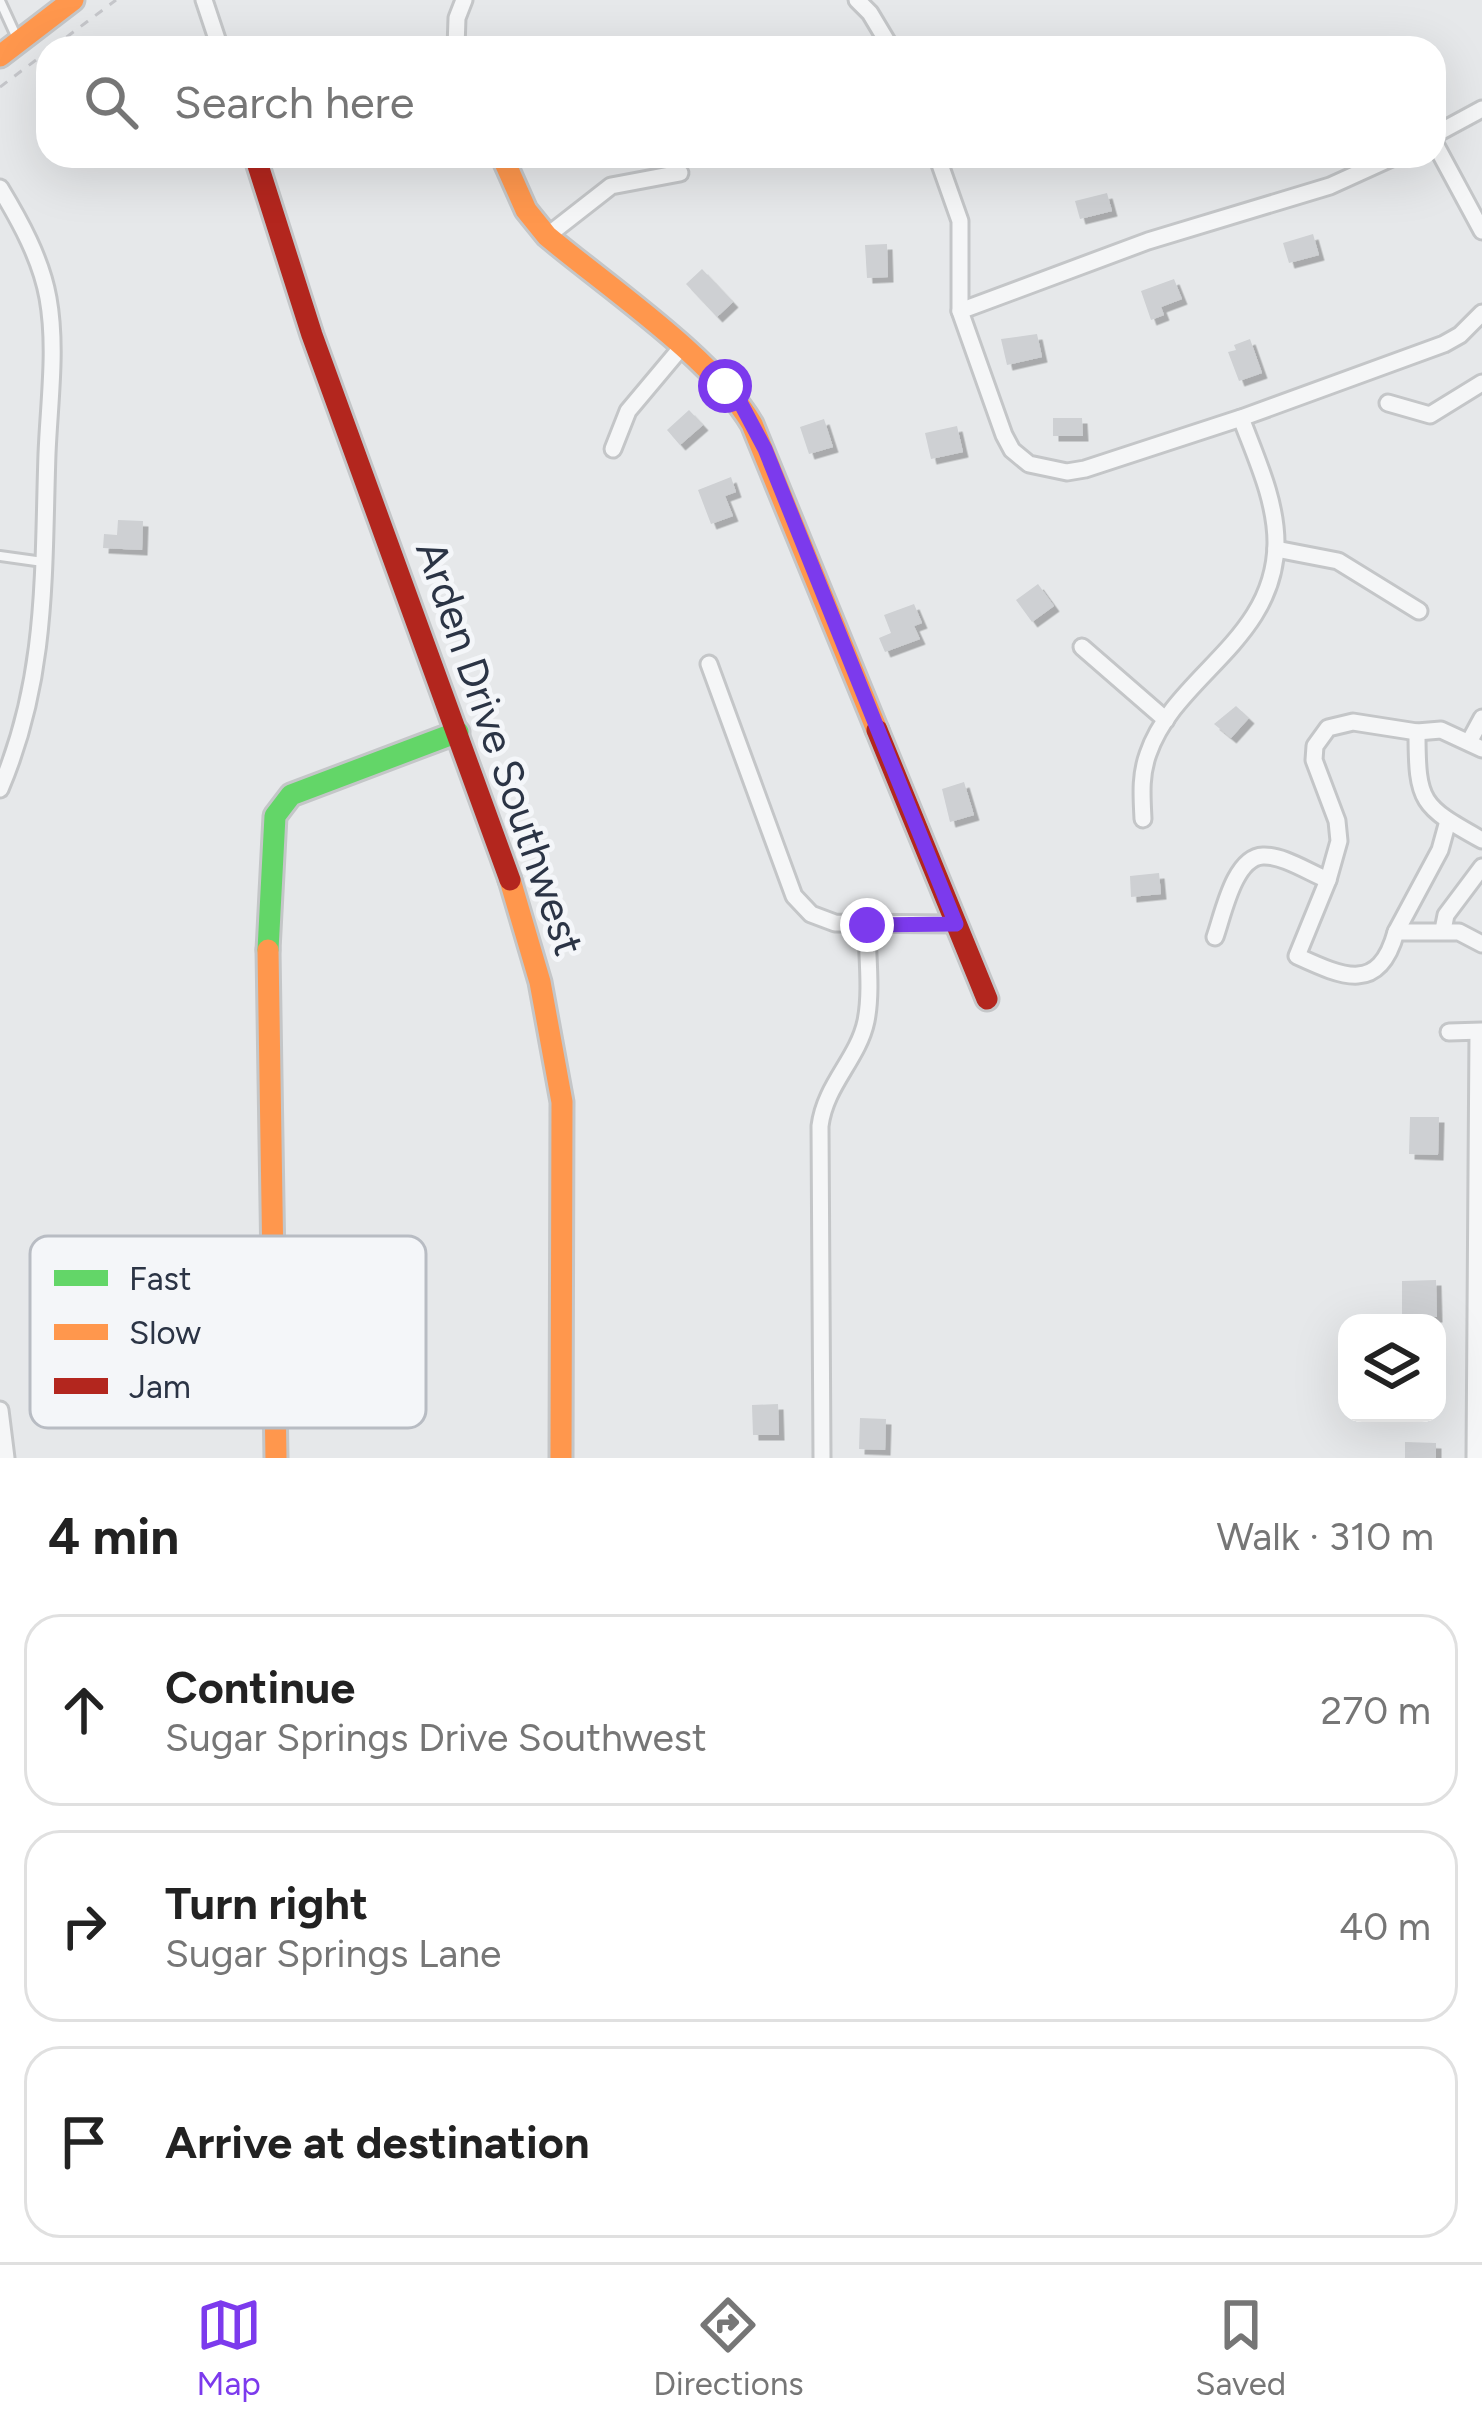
<!DOCTYPE html>
<meta charset="utf-8">
<style>
:root{--surface:#fff;--page:#f6f6f6;--text:#222;--muted:#767676;--line:#e0e0e0;--accent:#7c3aed}
body{margin:0;font-family:Figtree,sans-serif;background:var(--page);color:var(--text)}
.controls{position:absolute;right:36px;bottom:36px;display:grid;overflow:hidden;border-radius:24px;box-shadow:0 12px 48px #0002}
.controls button{width:108px;height:108px;display:grid;place-items:center;padding:0;border:0;border-bottom:3px solid var(--line);background:var(--surface);color:var(--text);font:60px sans-serif}
.stop{position:absolute;width:36px;height:36px;margin:-27px;border:9px solid #7c3aed;border-radius:50%;background:#fff}
.stop.end{background:#7c3aed;border-color:#fff;box-shadow:0 3px 12px #0008}
.list{margin:0;padding:0;list-style:none}
h2{display:flex;justify-content:space-between;align-items:center;height:156px;margin:0;padding:0 48px;font-size:51px}
h2 small{font-size:39px;font-weight:400;color:var(--muted)}
.list li{display:grid;grid-template-columns:78px 1fr auto;gap:36px;align-items:center;box-sizing:border-box;height:192px;margin:0 24px 24px;padding:0 24px;border:3px solid var(--line);border-radius:36px}
.list b{display:block;font-size:45px;white-space:nowrap}
.list p{margin:0;font-size:39px;white-space:nowrap;color:var(--muted)}
.list em{font-size:39px;font-style:normal;color:var(--muted)}
.icon{flex:none;width:66px;height:66px;fill:none;stroke:currentColor;stroke-width:2;stroke-linecap:round;stroke-linejoin:round}
.map{position:relative;flex:none;width:1482px;height:1458px;overflow:hidden}
.search{position:absolute;background:var(--surface);box-shadow:0 12px 48px #0002;left:36px;right:36px;top:36px;height:132px;display:flex;align-items:center;gap:30px;box-sizing:border-box;padding:0 42px;border-radius:36px;color:var(--muted);font-size:45px}
.sheet{height:804px;background:var(--surface)}
nav{display:flex;justify-content:space-around;align-items:center;box-sizing:border-box;height:168px;border-top:3px solid var(--line);background:var(--surface);font-size:33px;color:var(--muted)}
nav a{display:grid;justify-items:center;gap:6px}
nav .on{color:var(--accent)}
.map>svg:first-child{display:block}
.building{fill:#ced0d3;filter:url(#shadow)}
.lines{fill:none;stroke-linecap:round;stroke-linejoin:round}
.lane-casing{stroke:#c4c6c8;stroke-width:14}
.street-casing{stroke:#c4c6c8;stroke-width:21}
.fast-casing{stroke:#c4c6c8;stroke-width:27}
.slow-casing{stroke:#c4c6c8;stroke-width:27}
.jam-casing{stroke:#c4c6c8;stroke-width:27}
.path{stroke:#c5c6ca;stroke-width:3;stroke-dasharray:9 9;stroke-linecap:butt}
.lane{stroke:#f5f6f7;stroke-width:8}
.street{stroke:#f5f6f7;stroke-width:15}
.fast{stroke:#63d668;stroke-width:21}
.slow{stroke:#ff974d;stroke-width:21}
.jam{stroke:#b3261e;stroke-width:21}
.route{stroke:#7c3aed;stroke-width:15}
.labels{text-anchor:middle;dominant-baseline:central;stroke-width:10;stroke-linejoin:round;paint-order:stroke}
.street-label{font-size:42px;fill:#2b3445;stroke:#f4f6f9}
.key{fill:#f4f6f9;stroke:#b8bcc3;stroke-width:3}
.key-label{font-size:33px;fill:#2b3445}
</style>
<div class="map">
<svg width="1482" height="1458" viewBox="0 0 1482 1458">
<defs>
<filter id="shadow"><feDropShadow dx="5.5" dy="5.5" stdDeviation="0" flood-color="#0004"/></filter>
</defs>
<rect width="100%" height="100%" fill="#e6e8ea"/>
<g class="building">
<polygon points="1107,193 1112,211 1080,219 1075,201"/>
<polygon points="1313,234 1319,255 1289,263 1283,243"/>
<polygon points="887,244 888,277 867,278 865,245"/>
<polygon points="702,269 733,302 717,317 686,284"/>
<polygon points="1174,279 1182,299 1161,307 1164,315 1151,320 1141,291"/>
<polygon points="1037,334 1042,357 1007,365 1001,339"/>
<polygon points="1250,339 1262,373 1239,381 1228,352 1236,350 1234,345"/>
<polygon points="689,410 703,425 680,445 667,430"/>
<polygon points="1053,418 1082,418 1083,436 1053,436"/>
<polygon points="824,419 833,447 809,454 800,427"/>
<polygon points="957,426 963,452 931,459 925,433"/>
<polygon points="731,477 736,492 725,496 733,516 711,524 698,490"/>
<polygon points="118,520 143,521 142,550 103,548 104,534 117,535"/>
<polygon points="1038,584 1054,606 1032,622 1016,600"/>
<polygon points="914,604 922,623 914,626 920,639 885,652 879,638 891,633 884,615"/>
<polygon points="1236,706 1249,718 1231,738 1214,724"/>
<polygon points="964,782 974,815 950,822 942,789"/>
<polygon points="1159,873 1161,894 1131,897 1130,876"/>
<polygon points="1410,1117 1439,1117 1438,1155 1409,1154"/>
<polygon points="1436,1280 1437,1317 1402,1317 1402,1281"/>
<polygon points="778,1404 779,1435 753,1435 752,1405"/>
<polygon points="860,1418 886,1419 885,1450 859,1449"/>
<polygon points="1405,1442 1436,1443 1436,1458 1405,1458"/>
</g>
<g class="lines">
<g class="lane-casing">
<g id="lane">
<polyline points="0,1 17,38"/>
<polyline points="0,556 43,562"/>
</g>
</g>
<g class="street-casing">
<g id="street">
<polyline points="204,0 220,48"/>
<polyline points="857,0 870,13 891,48"/>
<polyline points="456,48 457,18 464,0"/>
<polyline points="1434,135 1482,109"/>
<polyline points="1434,142 1482,231"/>
<polyline points="937,156 960,221 960,311 1004,435 1012,450 1029,464 1067,472 1085,469 1241,418 1444,344 1460,335 1482,313"/>
<path d="M0 188C20 221 41 259 48 298 57 348 49 403 47 454 43 572 48 677 0 789"/>
<polyline points="547,236 611,186 680,173"/>
<polyline points="960,311 1148,241 1330,186 1396,156"/>
<polyline points="1388,403 1430,415 1482,383"/>
<polyline points="613,449 628,411 680,349"/>
<polyline points="1276,549 1338,561 1419,611"/>
<polyline points="1082,647 1166,720"/>
<polyline points="709,664 794,896 811,914 835,923 956,924"/>
<path d="M1417 732C1417 803 1421 806 1482 840"/>
<polyline points="1469,742 1482,718"/>
<path d="M1482 749 1441 730 1417 732 1353 722 1328 728 1315 746 1314 760 1337 821 1339 841 1328 880 1297 956C1343 977 1379 994 1396 932H1459L1482 944"/>
<path d="M1143 819C1142 797 1140 776 1148 754 1175 675 1275 641 1276 543 1276 500 1256 458 1241 418"/>
<polyline points="1443,930 1446,915 1482,867"/>
<polyline points="1396,932 1440,850 1448,821"/>
<path d="M1215 937C1223 915 1234 857 1263 856 1283 855 1310 873 1328 880"/>
<polyline points="1449,1032 1482,1031"/>
<polyline points="0,1410 6,1458"/>
<path d="M822 1458 820 1126C825 1085 858 1059 866 1021 872 991 867 955 867 925"/>
<polyline points="1475,1458 1478,1032"/>
</g>
</g>
<g class="fast-casing">
<polyline id="fast" points="268,950 275,816 291,795 458,732"/>
</g>
<g class="slow-casing">
<g id="slow">
<polyline points="0,56 73,0"/>
<path d="M502 156 526 210 547 236C608 287 713 358 752 424L877 730"/>
<polyline points="510,880 540,982 562,1102 561,1458"/>
<polyline points="268,950 276,1458"/>
</g>
</g>
<g class="jam-casing">
<g id="jam">
<polyline points="255,156 312,335 510,880"/>
<polyline points="877,730 987,999"/>
</g>
</g>
<g class="path">
<polyline points="52,48 116,0"/>
<polyline points="0,87 48,51"/>
</g>
<use href="#lane" class="lane"/>
<use href="#street" class="street"/>
<use href="#fast" class="fast"/>
<use href="#slow" class="slow"/>
<use href="#jam" class="jam"/>
</g>
<g class="lines">
<polyline class="route" points="725,386 740,402 765,449 956,924 867,925"/>
</g>
<g class="labels">
<g class="street-label">
<text transform="translate(500 748) rotate(71)">Arden Drive Southwest</text>
</g>
</g>
<rect x="30" y="1236" width="396" height="192" rx="18" class="key"/>
<rect x="54" y="1270" width="54" height="16" fill="#63d668"/>
<rect x="54" y="1324" width="54" height="16" fill="#ff974d"/>
<rect x="54" y="1378" width="54" height="16" fill="#b3261e"/>
<g class="key-label">
<text x="129" y="1290">Fast</text>
<text x="129" y="1344">Slow</text>
<text x="129" y="1398">Jam</text>
</g>
</svg>
<div class="controls">
<button><svg class="icon" aria-label="layers" viewBox="0 0 24 24"><path d="M12 4l9 5-9 5-9-5zM3 14l9 5 9-5"/></svg></button>
</div>
<div class="stop" style="left:725px;top:386px"></div>
<div class="stop end" style="left:867px;top:925px"></div>
<div class="search"><svg class="icon" aria-label="search" viewBox="0 0 24 24"><circle cx="10" cy="10" r="6"/><path d="M15 15l6 6"/></svg>Search here</div>
</div>
<section class="sheet">
<h2>4 min<small>Walk · 310 m</small></h2>
<ul class="list">
<li><svg class="icon" aria-label="ahead" viewBox="0 0 24 24"><path d="M12 20V5M6 11l6-6 6 6"/></svg><div><b>Continue</b><p>Sugar Springs Drive Southwest</p></div><em>270 m</em></li>
<li><svg class="icon" aria-label="right" viewBox="0 0 24 24"><path d="M7 20v-9h11M14 6l5 5-5 5"/></svg><div><b>Turn right</b><p>Sugar Springs Lane</p></div><em>40 m</em></li>
<li><svg class="icon" aria-label="arrive" viewBox="0 0 24 24"><path d="M6 21V4h12l-3 4 3 4H6"/></svg><div><b>Arrive at destination</b></div></li>
</ul>
</section>
<nav>
<a class="on"><svg class="icon" aria-label="map" viewBox="0 0 24 24"><path d="M3 6l6-2 6 2 6-2v14l-6 2-6-2-6 2zM9 4v14M15 6v14"/></svg>Map</a>
<a><svg class="icon" aria-label="directions" viewBox="0 0 24 24"><path d="M12 3l9 9-9 9-9-9zM9 14v-3h6M13 9l2 2-2 2"/></svg>Directions</a>
<a><svg class="icon" aria-label="saved" viewBox="0 0 24 24"><path d="M7 4h10v16l-5-4-5 4z"/></svg>Saved</a>
</nav>
